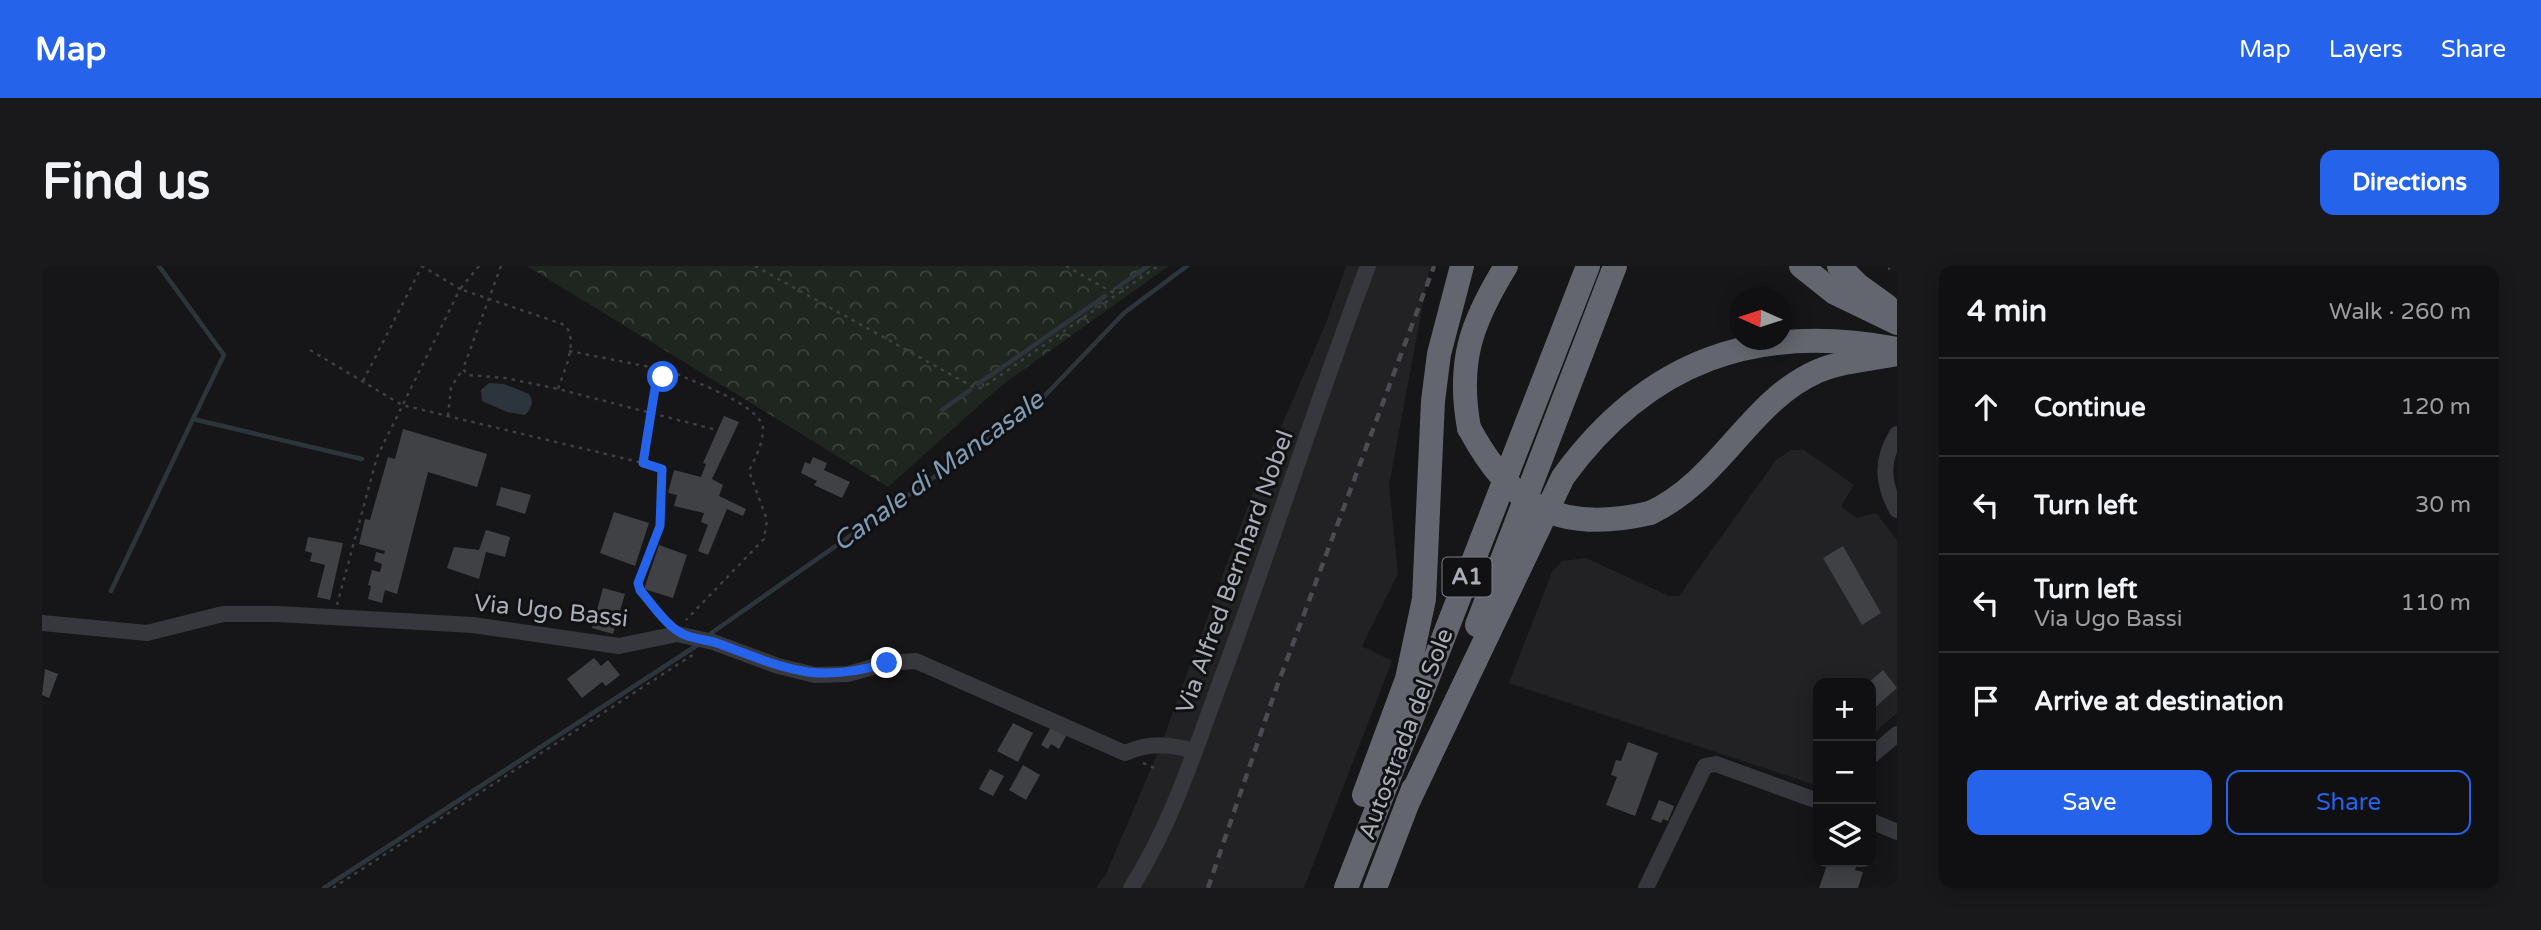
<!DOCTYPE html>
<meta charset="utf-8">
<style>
:root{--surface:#101012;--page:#19191b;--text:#f1f3f6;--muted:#9c9d9f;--line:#303032;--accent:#2563eb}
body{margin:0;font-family:"Varela Round",sans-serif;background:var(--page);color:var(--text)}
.controls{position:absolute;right:21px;bottom:21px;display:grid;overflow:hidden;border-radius:14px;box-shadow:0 4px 18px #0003}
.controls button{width:63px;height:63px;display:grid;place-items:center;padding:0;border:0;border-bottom:2px solid var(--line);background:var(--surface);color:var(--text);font:35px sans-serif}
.compass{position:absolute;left:1687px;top:21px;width:63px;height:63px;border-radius:50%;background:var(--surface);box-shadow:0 4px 18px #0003;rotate:273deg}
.stop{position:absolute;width:21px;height:21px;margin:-16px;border:5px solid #2563eb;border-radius:50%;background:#fff}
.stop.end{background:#2563eb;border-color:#fff;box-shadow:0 2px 7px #0008}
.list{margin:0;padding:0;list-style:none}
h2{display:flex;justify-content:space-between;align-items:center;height:91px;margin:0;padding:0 28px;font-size:30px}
h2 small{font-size:23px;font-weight:400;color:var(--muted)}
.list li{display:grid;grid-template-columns:46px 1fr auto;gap:21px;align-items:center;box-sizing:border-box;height:98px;padding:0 28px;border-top:2px solid var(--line)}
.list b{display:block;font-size:26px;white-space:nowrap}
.list p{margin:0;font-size:23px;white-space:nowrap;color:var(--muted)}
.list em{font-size:23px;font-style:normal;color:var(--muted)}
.actions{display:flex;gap:14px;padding:21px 28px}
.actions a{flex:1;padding:16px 0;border:2px solid var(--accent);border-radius:14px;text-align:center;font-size:24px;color:var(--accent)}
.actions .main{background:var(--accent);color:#fff}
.icon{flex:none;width:38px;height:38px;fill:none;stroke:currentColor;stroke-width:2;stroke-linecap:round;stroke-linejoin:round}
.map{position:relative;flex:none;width:1855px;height:622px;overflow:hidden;border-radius:14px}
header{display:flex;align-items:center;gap:42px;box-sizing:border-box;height:98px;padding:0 35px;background:var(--accent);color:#fff}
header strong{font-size:33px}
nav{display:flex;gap:38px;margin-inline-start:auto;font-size:24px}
.intro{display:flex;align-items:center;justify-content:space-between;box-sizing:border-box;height:168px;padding:0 42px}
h1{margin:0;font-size:49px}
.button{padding:18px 32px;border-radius:14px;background:var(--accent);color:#fff;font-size:24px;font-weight:700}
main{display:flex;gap:42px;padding:0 42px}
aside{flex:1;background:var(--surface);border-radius:14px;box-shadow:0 4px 18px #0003}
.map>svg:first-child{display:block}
.built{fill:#222225}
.park{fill:url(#park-crowns)}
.water{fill:#2c353c}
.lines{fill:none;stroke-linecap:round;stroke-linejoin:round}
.stream{stroke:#2c353c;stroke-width:4.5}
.building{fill:#404145}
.path{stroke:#3d3f44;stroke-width:2.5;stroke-dasharray:3.5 5;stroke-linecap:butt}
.minor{stroke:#37383d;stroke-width:16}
.highway{stroke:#63666e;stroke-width:24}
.rail{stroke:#4a4c52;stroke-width:4.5;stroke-dasharray:9 7;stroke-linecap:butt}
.highway-bridge{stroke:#63666e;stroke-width:24}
.route{stroke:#2563eb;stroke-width:9}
.labels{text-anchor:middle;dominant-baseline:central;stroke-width:6;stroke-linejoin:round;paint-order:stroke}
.shield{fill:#111113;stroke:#7b7e86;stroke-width:2}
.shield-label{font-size:23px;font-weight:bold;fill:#a8adb8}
.street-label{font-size:24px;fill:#a8adb8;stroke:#111113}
.water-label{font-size:26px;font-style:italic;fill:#7f9bb3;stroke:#111113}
</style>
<header>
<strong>Map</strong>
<nav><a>Map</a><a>Layers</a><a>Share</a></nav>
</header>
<div class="intro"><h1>Find us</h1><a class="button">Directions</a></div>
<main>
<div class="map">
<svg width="1855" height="622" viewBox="0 0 1855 622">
<defs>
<pattern id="park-crowns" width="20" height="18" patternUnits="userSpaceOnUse" patternTransform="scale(1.75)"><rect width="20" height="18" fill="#1e261f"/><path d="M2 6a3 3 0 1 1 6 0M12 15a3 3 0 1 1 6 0" fill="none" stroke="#3c433d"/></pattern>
</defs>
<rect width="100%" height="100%" fill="#161618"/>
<g class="built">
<polygon points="1304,0 1388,0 1347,219 1356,308 1320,380 1350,395 1262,622 1054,622 1064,608 1119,479 1211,226 1284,57"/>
<polygon points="1749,184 1762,184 1812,219 1799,240 1814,252 1834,247 1855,274 1855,447 1829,469 1829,417 1776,417 1776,520 1467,417 1510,306 1520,295 1544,292 1627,330 1637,330 1734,194"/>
</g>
<polygon class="park" points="485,0 1127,0 960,119 846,221"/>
<path class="water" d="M447 117 462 118 487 128C492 136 490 142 483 149L465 146 440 135 439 124Z"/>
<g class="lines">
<g class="stream">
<polyline points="117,0 182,89 151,153 320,193"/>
<polyline points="1076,21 1106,0"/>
<polyline points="936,118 1063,30"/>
<polyline points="900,144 928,124"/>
<polyline points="69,325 151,153"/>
<polyline points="668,368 991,142 1082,47 1145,0"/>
<polyline points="282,622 657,378"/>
</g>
</g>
<g class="building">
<polygon points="682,150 697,156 670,213 681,219 677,230 704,243 701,250 685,243 666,289 656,285 666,259 659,256 662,247 632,240 635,229 626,227 632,204 659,211 664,198 661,197"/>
<polygon points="361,163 445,188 435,221 386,206 355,328 343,324 340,337 326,333 329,320 326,319 330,304 338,306 340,298 332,295 334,286 342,288 343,285 317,278 323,253 328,254 346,191 353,193"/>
<polygon points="771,191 785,197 782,204 808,216 800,232 772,219 775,215 759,207 763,196 768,198"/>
<polygon points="459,221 489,229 483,248 454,239"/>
<polygon points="572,246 607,257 593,300 558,287"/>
<polygon points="444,264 468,271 463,291 444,286 437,313 405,302 412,281 437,284"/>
<polygon points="266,271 301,277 288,334 275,331 283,299 268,295 270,287 263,285"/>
<polygon points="617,279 645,289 631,332 602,323"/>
<polygon points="1801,280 1839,347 1820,359 1781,292"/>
<polygon points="561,322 583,328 571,368 550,362"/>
<polygon points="552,392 559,400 566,394 578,409 564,420 560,416 540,432 525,413"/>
<polygon points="3,403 16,408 7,432 0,429"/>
<polygon points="1841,404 1855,422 1829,445 1829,417 1826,417"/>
<polygon points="971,457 991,467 976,496 955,485"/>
<polygon points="1009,461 1024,470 1017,483 1009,478 1006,483 999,479"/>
<polygon points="1586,476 1616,487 1593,550 1564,539 1575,511 1569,509 1574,494 1579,495"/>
<polygon points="981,499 998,509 984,534 967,524"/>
<polygon points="948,503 962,510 951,530 937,523"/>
<polygon points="1617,534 1632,540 1626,555 1621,553 1619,557 1609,553"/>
<polygon points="1786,596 1816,596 1813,604 1821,606 1816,622 1777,622"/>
</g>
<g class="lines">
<g class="path">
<path d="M437 0 418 23 523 59C537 76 522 104 516 123"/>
<polyline points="459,0 421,103 426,109 463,112 516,123 671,163"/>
<polyline points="713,0 933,122 940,122 1116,0"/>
<polyline points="1024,0 1075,29"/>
<polyline points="1847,4 1848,0"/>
<path d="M268 84 360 139 601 197 613 122 618 113 635 108C655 117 720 140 721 163 721 178 713 192 707 205L725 254 722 273 644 354"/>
<polyline points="527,85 613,102 621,111"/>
<polyline points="321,115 380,0"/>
<polyline points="406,150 409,121 421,103"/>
<polyline points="601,197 620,203 618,260 596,317 598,324 627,355"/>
<polyline points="295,339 335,191 418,23 380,0"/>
<polyline points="1101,497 1115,503"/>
<polyline points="291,622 652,388"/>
</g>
<g class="minor">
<path d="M1855 168C1839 194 1840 217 1855 244"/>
<path d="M0 357 105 367 181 348H236L431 359 577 380 635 368 671 376 736 400 773 409 806 408 845 397 874 395 1083 487C1108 476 1126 478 1153 485"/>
<polyline points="1829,490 1855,468"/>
<polyline points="1829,555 1855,566"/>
<path d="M1089 622C1128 561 1151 490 1176 422 1229 282 1273 139 1326 0"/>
<polyline points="1604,622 1663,500 1674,498 1776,535"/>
</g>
<g class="highway">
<polyline points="1759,0 1793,27 1855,57"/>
<polyline points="1797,0 1816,19 1845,40"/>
<path d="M1427 162C1415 96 1429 57 1464 0"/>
<path d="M1608 247C1679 214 1707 135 1776 105 1800 95 1829 93 1855 88"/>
<polyline points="1435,359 1573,0"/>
<polyline points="1322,529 1365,413 1382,333 1391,135 1397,88 1420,0"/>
<path d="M1366 536 1521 211C1606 94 1715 56 1855 83"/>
<polyline points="1304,622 1546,0"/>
<polyline points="1333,622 1371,523"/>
</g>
<polyline class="rail" points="1166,622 1234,423 1392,0"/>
<path class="highway-bridge" d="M1427 162C1470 242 1518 268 1608 247"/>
</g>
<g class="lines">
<path class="route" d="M621 111 613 122 601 197 620 203 618 260 596 317 598 324C609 337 624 359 639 367 648 373 664 373 675 377 743 402 772 419 845 397"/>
</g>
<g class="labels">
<rect class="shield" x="1400.5" y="291.5" width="49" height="39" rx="5"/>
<g class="shield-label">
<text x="1425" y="311">A1</text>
</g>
<g class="street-label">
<text transform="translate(1193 306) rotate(-70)">Via Alfred Bernhard Nobel</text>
<text transform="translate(509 345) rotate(6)">Via Ugo Bassi</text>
<text transform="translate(1364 468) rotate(-69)">Autostrada del Sole</text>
</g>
<g class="water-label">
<text transform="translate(896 205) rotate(-36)">Canale di Mancasale</text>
</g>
</g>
</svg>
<div class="controls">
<button>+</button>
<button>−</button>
<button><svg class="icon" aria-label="layers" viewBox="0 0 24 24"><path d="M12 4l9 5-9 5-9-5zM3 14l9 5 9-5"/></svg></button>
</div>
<svg class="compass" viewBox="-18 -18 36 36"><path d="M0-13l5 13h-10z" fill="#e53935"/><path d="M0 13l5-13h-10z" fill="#9c9d9f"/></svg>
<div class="stop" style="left:621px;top:111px"></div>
<div class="stop end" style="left:845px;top:397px"></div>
</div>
<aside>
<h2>4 min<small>Walk · 260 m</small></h2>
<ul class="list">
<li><svg class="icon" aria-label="ahead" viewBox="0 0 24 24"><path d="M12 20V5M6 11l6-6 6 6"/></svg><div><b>Continue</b></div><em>120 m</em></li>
<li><svg class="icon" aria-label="left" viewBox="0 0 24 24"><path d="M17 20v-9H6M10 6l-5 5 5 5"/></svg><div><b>Turn left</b></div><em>30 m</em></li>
<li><svg class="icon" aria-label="left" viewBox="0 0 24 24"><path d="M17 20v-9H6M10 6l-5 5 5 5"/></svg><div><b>Turn left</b><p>Via Ugo Bassi</p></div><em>110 m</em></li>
<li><svg class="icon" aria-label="arrive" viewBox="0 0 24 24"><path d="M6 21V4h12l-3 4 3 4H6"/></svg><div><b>Arrive at destination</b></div></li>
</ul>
<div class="actions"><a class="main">Save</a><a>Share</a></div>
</aside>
</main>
